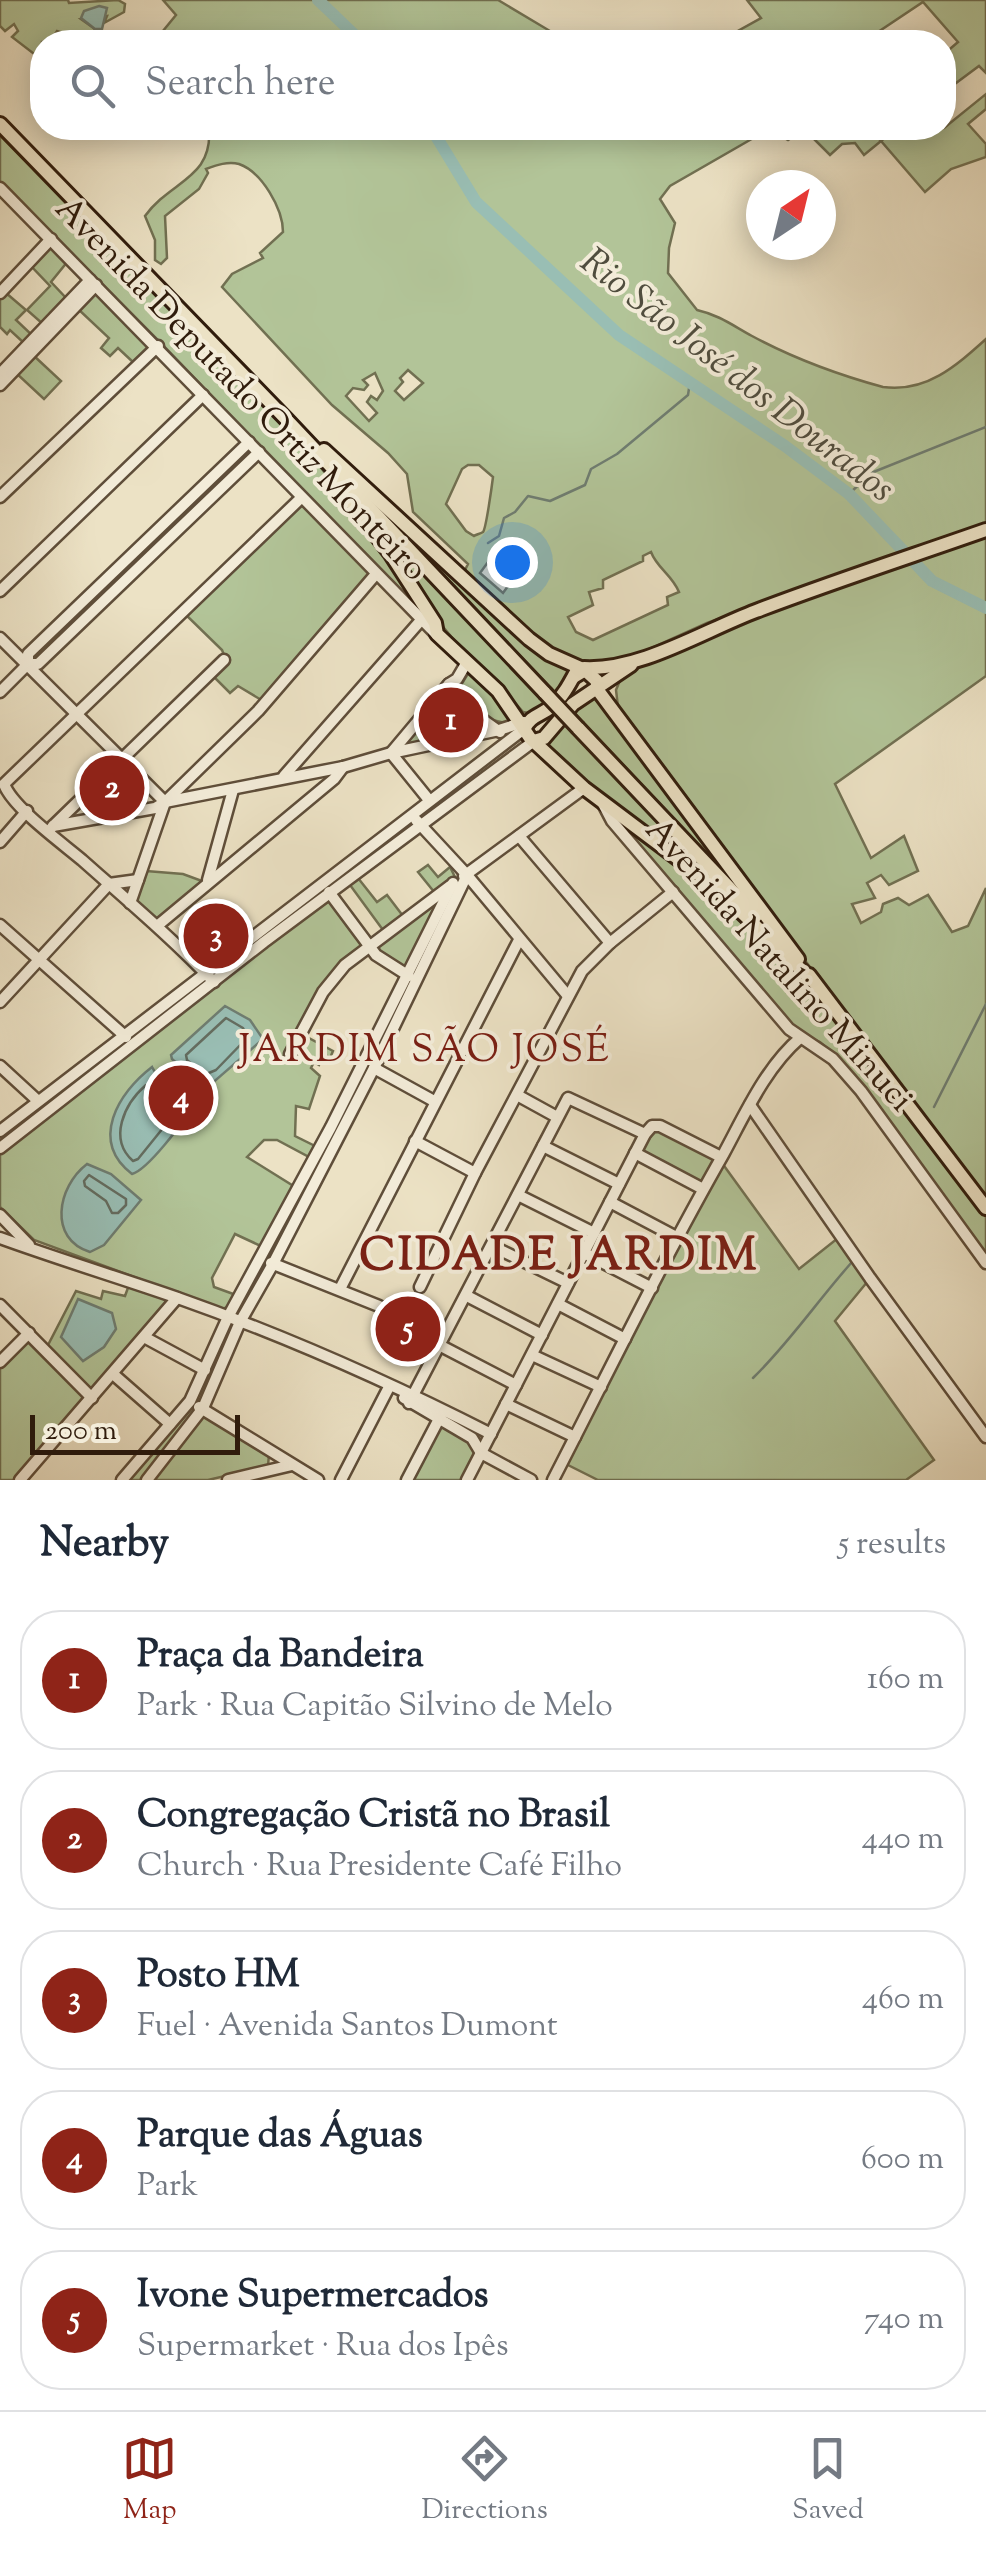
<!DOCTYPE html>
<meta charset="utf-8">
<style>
:root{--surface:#fff;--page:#f2f2f3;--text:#1f2937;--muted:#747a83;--line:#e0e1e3;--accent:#8f2418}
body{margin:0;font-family:"Sorts Mill Goudy",serif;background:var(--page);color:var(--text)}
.compass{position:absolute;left:746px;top:170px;width:90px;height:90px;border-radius:50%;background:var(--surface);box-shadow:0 5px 25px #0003;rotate:35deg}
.scale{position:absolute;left:30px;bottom:25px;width:210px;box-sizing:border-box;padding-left:10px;border:5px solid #301c0c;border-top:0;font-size:28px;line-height:35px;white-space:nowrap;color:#301c0c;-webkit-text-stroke:8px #f3ecd9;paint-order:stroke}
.you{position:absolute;left:512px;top:562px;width:35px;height:35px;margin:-25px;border:8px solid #fff;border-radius:50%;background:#1a73e8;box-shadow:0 0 0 15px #1a73e833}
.badge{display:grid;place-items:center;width:65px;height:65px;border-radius:50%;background:var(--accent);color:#fff;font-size:32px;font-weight:700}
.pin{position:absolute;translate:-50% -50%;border:5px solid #fff;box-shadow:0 2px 10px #0006}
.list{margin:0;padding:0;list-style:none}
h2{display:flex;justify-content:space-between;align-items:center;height:130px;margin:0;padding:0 40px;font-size:42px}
h2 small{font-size:32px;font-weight:400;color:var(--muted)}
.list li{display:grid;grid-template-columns:65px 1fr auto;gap:30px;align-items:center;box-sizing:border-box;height:140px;margin:0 20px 20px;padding:0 20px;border:2px solid var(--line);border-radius:40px}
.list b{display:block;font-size:38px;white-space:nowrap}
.list p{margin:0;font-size:32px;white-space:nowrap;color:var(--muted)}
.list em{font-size:32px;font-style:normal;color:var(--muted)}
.icon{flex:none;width:55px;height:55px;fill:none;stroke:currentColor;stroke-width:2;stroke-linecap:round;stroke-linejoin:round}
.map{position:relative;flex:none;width:986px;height:1480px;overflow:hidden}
.search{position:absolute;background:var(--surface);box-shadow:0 5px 25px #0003;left:30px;right:30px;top:30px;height:110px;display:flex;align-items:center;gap:25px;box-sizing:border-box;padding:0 35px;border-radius:40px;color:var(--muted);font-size:38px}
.sheet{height:930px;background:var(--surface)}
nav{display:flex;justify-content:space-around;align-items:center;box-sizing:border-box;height:140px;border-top:2px solid var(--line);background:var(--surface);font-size:28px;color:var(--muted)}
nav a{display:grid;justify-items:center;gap:5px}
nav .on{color:var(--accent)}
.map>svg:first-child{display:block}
.green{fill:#b2c498;stroke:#717052;stroke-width:2.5;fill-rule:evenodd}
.water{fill:#99beb4;stroke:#6f7d71;stroke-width:2.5}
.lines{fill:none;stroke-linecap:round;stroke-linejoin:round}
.shore{stroke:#646d60;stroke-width:2.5}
.stream{stroke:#6f7d71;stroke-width:2.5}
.river{stroke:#99beb4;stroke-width:12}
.minor-casing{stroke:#5f4e3a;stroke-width:15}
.major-casing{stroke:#301c0c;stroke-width:18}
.minor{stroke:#f3ecd9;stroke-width:10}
.major{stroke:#ece2c5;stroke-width:12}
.major-bridge-casing{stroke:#301c0c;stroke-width:18;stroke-linecap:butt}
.major-bridge{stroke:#ece2c5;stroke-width:12}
.labels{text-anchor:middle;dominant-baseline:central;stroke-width:8;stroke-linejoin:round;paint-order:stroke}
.street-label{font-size:35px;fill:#301c0c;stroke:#f3ecd9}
.water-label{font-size:38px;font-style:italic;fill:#504d3e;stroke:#f3ecd9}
.neighbourhood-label{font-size:38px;letter-spacing:2.5px;fill:#7a1f14;stroke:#f3ecd9}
.district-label{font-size:45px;font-weight:bold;letter-spacing:2.5px;fill:#7a1f14;stroke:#f3ecd9}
</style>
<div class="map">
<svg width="986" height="1480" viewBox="0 0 986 1480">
<rect width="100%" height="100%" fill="#ece2c5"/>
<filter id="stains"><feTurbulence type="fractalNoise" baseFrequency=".002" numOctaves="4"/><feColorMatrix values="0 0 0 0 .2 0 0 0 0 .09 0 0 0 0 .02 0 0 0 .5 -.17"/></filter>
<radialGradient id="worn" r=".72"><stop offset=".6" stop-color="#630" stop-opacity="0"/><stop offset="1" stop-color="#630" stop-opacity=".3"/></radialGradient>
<g class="green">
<polygon points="0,0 68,0 69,3 118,0 125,4 124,12 104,23 107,16 81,19 95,29 89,42 57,31 50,42 42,42 42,60 12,37 18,31 14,24 5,31 0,26"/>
<polygon points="163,0 498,0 550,31 555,42 159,42 158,37 176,15"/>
<polygon points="747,0 986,0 986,73 979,66 944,92 944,54 958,42 923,2 863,42 718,42 761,18"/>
<polygon points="986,94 986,109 968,124 986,144 986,157 951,169 925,192 881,141 864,155 855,143 842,144 830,155 810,135 818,128 869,128 881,141 897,128 944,128"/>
<path d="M209 128H794L799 133 788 140 769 129 670 186 660 199 675 223 669 248 668 273 697 310C719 315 732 325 752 336 793 358 839 375 883 387 926 393 956 366 986 339V525L707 623 623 661 590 666 549 651 463 574 468 564 413 512 407 474 388 453 332 405 222 287 232 274 263 258 260 253 283 232C283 209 262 172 239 164 228 161 217 165 206 169L208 173 199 189 165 216 167 258 161 264 155 260V240L145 216C171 180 213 179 209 128ZM408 370 423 383 404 400 395 391 403 382 400 378ZM375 373 383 391 377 400 371 396 367 402 377 413 369 421 346 396 353 388 364 390 368 385 363 380ZM468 465H479L493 477C492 485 486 529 483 532 480 534 477 534 474 536L466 531 446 504 462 469ZM651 552C657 568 672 575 679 592L667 597 668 605 593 640 576 632 568 617 593 605 589 592 603 588V580L643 561V556ZM491 558 507 562 508 586 503 593 480 573Z"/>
<polygon points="0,135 286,424 373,533 423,616 160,342 0,182"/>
<polygon points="55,247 68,261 51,282 67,299 44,325 27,310 50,286 31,266 48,249"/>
<polygon points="6,293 26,310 16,320 33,336 25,344 10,330 7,334 0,327 0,299"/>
<polygon points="93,294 99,295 151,348 134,363 118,348 110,356 101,348 109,338 78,309"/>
<polygon points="33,355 61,381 44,399 16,373"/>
<polygon points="245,452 247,457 36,660 32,656"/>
<path d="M356 501 547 705 529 713 523 712C500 684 472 662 449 634 414 593 386 545 356 501Z"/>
<polygon points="299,503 305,505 370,571 371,576 263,701 238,686 230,693 213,676 224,655 222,650 185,614"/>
<polygon points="400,527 571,668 557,694 399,530"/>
<polygon points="986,533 986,676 835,784 871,858 904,836 918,871 889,885 881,875 867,883 875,898 852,904 861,923 881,912 883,904 898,898 909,905 928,895 952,932 968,926 986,888 986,1197 670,784 618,707 616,690 621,678 636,667 711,633"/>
<path d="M469 672 494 692 513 723C488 724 468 709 461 685Z"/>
<polygon points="446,692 451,692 484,726 483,729 408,746 406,743"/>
<polygon points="598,694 713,855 712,856 705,852 571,709"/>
<polygon points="563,721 708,874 604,798 549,749 549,738"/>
<path d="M623 824C652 844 684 864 711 887 818 977 901 1106 986 1217V1256L836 1056 820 1042 800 1034 621 825Z"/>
<polygon points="428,865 438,877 450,867 455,877 435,893 418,872"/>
<polygon points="146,871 183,874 202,881 161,920 155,920 136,901"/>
<polygon points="358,878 377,902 387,895 403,916 383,930 350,885"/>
<polygon points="439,897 441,901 406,966 401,968 377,953 376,947"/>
<polygon points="329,899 362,945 342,962 291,1057 295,1056 305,1036 333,1051 330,1058 324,1054 319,1065 314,1062 311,1068 320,1076 309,1109 296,1106 295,1136 317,1147 311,1158 277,1140 264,1140 247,1157 295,1187 263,1247 235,1234 212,1278 214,1287 236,1295 229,1307 221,1309 34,1240 0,1207 0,1152 266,944"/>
<polygon points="658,1130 712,1157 714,1162 700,1185 643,1155 641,1150 653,1131"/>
<polygon points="722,1163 799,1269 838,1238 868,1281 835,1321 934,1460 906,1480 598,1480 566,1464"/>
<polygon points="129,1285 164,1298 166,1303 92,1391 47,1347 76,1291 101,1299 103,1291 125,1296"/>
<polygon points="25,1341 31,1341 83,1393 82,1403 16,1480 0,1480 0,1367"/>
<polygon points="192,1407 196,1413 142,1480 126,1480 188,1408"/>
<polygon points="203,1414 269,1454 268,1466 208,1480 151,1480"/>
<polygon points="441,1424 475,1445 475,1454 461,1480 412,1480"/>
</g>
<g class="water">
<polygon points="99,6 107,8 102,29 95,29 81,18 84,11"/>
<polygon points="225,1006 250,1020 263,1039 209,1086 199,1084 172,1059 171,1055"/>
<path d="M152 1067C161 1087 184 1086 191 1106 185 1122 147 1170 132 1174 89 1141 118 1093 152 1067Z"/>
<path d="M87 1164 111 1174 141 1200 104 1245 90 1252C48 1239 57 1187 87 1164Z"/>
<polygon points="78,1299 112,1313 116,1329 104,1347 83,1361 61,1337"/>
</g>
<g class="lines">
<g class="shore">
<polygon points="226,1018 243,1028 248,1037 216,1070 204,1075 187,1060 186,1055"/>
<path d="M146 1085 177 1101 180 1107 138 1159 133 1161C108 1139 124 1104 146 1085Z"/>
<polygon points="89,1175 126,1199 126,1205 118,1213 112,1213 106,1201 85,1186 84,1181"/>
</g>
<g class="stream">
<polyline points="849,494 871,473 986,427"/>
<polyline points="488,543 499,536 504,518 515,512 528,496 550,501 585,485 591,469 617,454 688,395 690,382"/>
<polyline points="934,1107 986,1004"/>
<path d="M753 1378C790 1342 818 1300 852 1262"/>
</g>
<g class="river">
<polyline points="318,0 362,42"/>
<polyline points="431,128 476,202 619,335 785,446 849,494 932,581 986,608"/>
</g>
<g class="minor-casing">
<g id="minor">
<polyline points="0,188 436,634"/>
<polyline points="0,293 51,239"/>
<polyline points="0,374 90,280"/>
<polyline points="0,385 96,285"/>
<polyline points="0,497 158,346"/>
<polyline points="0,591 203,395"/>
<polyline points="0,638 165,802"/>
<polyline points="28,664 38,664 259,452"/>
<polyline points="449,684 472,712 500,732"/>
<polyline points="0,692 28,664 28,654 249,442"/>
<polyline points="284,776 422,619"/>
<polyline points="429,800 391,753 449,684 457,679 467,662"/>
<polyline points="602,802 612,821 789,1029 833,1059 861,1091 986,1263"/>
<polyline points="416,820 467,875 568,996"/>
<polyline points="53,826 224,660"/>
<polyline points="49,831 53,826 155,808 165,802 343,767 391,753 499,730 524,722"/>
<polyline points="519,836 610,943"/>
<polyline points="0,842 27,811"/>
<polyline points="464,876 584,788"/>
<polyline points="208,880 233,790"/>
<polyline points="329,892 376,955 409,976"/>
<polyline points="130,903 165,802 258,711 376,574"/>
<polyline points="0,925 126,1037"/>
<polyline points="157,926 334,779 343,767"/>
<path d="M214 982C173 939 127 900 82 860 62 843 12 807 4 784L301 498"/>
<polyline points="0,1002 109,884 138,880"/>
<polyline points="290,1054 323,992 345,965 450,886"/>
<polyline points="0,1066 37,1100"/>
<polyline points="374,1068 434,1101"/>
<polyline points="517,1095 557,1117"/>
<polyline points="750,1105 870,1278 986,1437"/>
<polyline points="0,1131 524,729"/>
<polyline points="415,1141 475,1173"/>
<polyline points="543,1146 619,1184"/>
<polyline points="0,1148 264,942 534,741"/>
<polyline points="635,1153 703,1189"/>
<polyline points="518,1195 594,1233"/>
<polyline points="610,1202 678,1238"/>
<polyline points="0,1215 29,1245"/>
<path d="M0 1238C58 1259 117 1277 175 1297 283 1335 389 1382 491 1434"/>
<polyline points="492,1246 568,1283"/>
<polyline points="584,1253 652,1288"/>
<polyline points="271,1263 379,1306"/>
<polyline points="420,1287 475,1173 582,971 610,943 673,892"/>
<polyline points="340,1289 519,940"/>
<polyline points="467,1296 542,1335"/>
<polyline points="558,1304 625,1339"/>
<polyline points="0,1305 92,1398"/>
<polyline points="144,1337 205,1370"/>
<polyline points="441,1346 516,1385"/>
<polyline points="532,1355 601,1387"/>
<polyline points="0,1362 29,1333"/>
<polyline points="113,1374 170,1424"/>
<polyline points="404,1398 472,1438 481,1453 531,1480"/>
<polyline points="409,1403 568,1098 645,1134"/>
<polyline points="506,1404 575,1437"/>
<polyline points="199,1407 318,1480"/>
<polyline points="20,1480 177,1298"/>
<polyline points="122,1480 190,1401 228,1317 331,1127 453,883"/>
<polyline points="147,1480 203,1408 240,1322 273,1264 374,1068 467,875"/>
<polyline points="228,1480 292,1465"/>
<polyline points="341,1480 389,1387"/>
<polyline points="407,1480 441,1415"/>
<polyline points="467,1480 645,1134 652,1126 660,1126 721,1157"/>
<path d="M553 1480C609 1371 663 1260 724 1153 745 1114 766 1067 800 1038"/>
</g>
</g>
<g class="major-casing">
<g id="major">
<polyline points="0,124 287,420 545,693"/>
<polyline points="324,450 529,639 549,654 585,670"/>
<polyline points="337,484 390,553 435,623 437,634 498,691 530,738 584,788 713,885 814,982"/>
<path d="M584 668C640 671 703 631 756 611 832 582 909 557 986 530"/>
<polyline points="575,676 585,670 597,681 597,689 798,959"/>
<polyline points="578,728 756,916"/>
<path d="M524 729C531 715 540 716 551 707 563 697 570 683 577 670"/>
<polyline points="534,741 544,738 573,704 631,665"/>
<polyline points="809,975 986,1208"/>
</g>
</g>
<use href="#minor" class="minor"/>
<use href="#major" class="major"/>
<g class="major-bridge-casing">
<polyline id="major-bridge" points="545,693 578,728"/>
</g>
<use href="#major-bridge" class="major-bridge"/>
</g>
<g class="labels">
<g class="street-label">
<text transform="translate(240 390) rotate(46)">Avenida Deputado Ortiz Monteiro</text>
<text transform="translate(778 966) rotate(48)">Avenida Natalino Minuci</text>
</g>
<g class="water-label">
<text transform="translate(736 377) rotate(38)">Rio São José dos Dourados</text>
</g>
<g class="neighbourhood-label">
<text x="425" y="1052">JARDIM SÃO JOSÉ</text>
</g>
<g class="district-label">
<text x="559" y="1258">CIDADE JARDIM</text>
</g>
</g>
<rect width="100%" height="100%" filter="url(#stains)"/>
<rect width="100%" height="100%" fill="url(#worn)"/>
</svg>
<svg class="compass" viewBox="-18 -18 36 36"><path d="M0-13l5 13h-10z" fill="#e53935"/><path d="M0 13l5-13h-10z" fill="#747a83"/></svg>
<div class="scale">200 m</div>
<div class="you"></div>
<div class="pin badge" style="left:451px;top:720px">1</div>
<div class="pin badge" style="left:112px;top:788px">2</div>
<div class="pin badge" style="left:216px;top:936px">3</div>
<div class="pin badge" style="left:181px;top:1098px">4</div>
<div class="pin badge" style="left:408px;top:1329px">5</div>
<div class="search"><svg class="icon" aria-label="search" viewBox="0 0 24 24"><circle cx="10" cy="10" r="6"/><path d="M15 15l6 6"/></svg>Search here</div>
</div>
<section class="sheet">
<h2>Nearby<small>5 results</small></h2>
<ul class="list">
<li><span class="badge">1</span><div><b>Praça da Bandeira</b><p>Park · Rua Capitão Silvino de Melo</p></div><em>160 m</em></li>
<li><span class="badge">2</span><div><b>Congregação Cristã no Brasil</b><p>Church · Rua Presidente Café Filho</p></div><em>440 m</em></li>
<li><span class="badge">3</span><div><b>Posto HM</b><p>Fuel · Avenida Santos Dumont</p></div><em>460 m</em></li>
<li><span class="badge">4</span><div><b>Parque das Águas</b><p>Park</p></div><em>600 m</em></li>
<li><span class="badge">5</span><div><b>Ivone Supermercados</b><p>Supermarket · Rua dos Ipês</p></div><em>740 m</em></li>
</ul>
</section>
<nav>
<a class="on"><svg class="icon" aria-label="map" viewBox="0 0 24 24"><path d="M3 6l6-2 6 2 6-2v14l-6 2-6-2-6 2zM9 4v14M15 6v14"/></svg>Map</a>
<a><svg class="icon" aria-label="directions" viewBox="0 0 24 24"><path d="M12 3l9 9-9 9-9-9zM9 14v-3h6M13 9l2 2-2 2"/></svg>Directions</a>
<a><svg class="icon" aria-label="saved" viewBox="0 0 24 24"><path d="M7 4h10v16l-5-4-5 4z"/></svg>Saved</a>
</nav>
